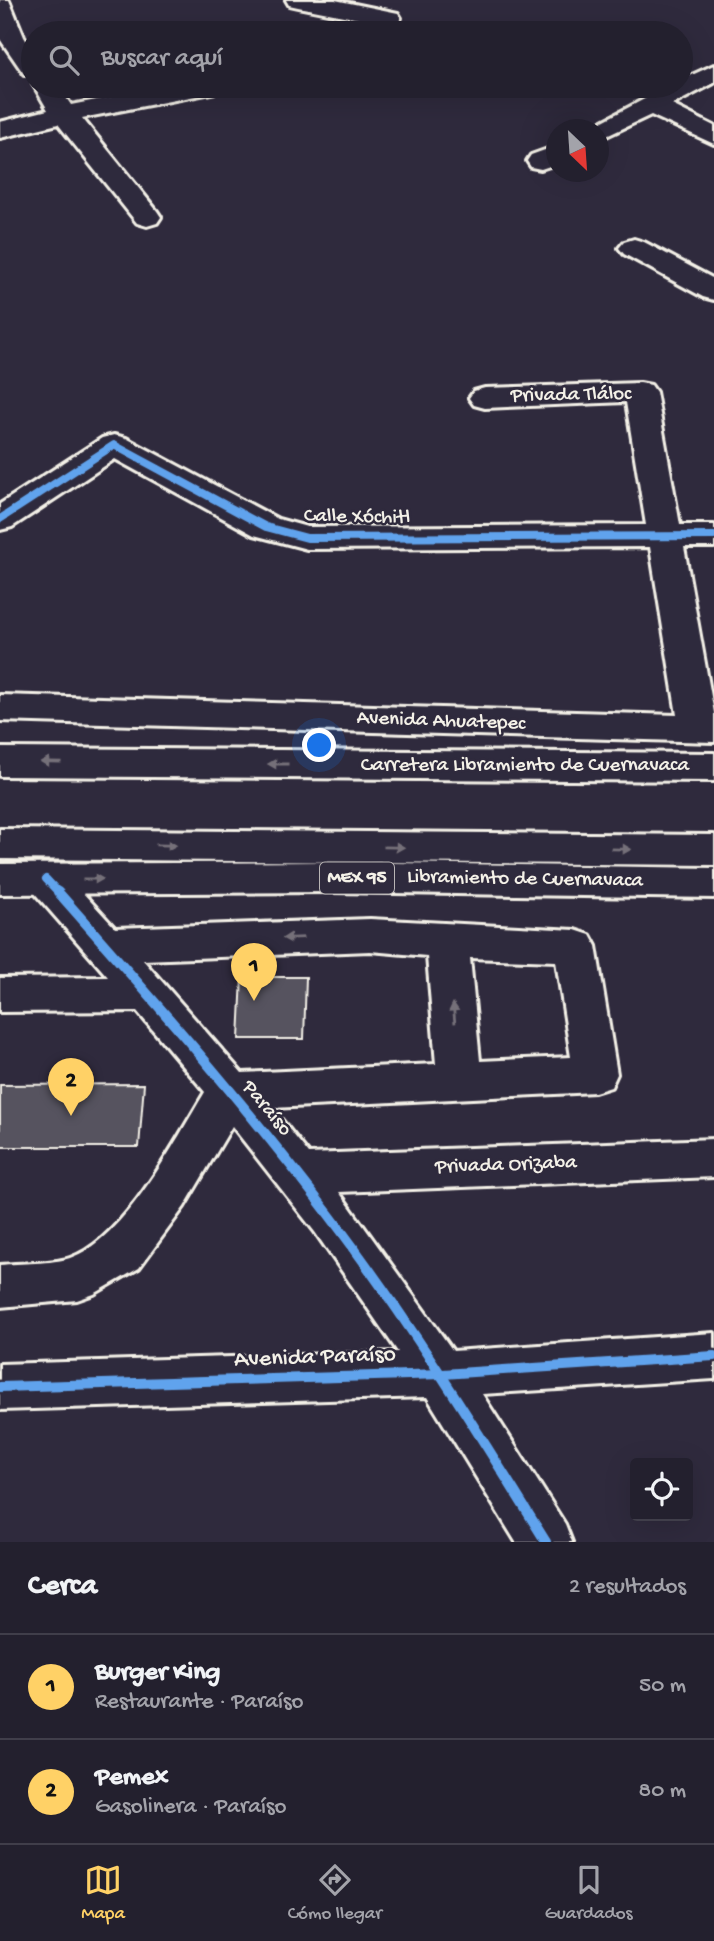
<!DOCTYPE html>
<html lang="es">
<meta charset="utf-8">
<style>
:root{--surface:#23202e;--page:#2f2d3a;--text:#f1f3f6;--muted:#a3a3aa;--line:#403e4a;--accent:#ffd166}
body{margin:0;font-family:"Gochi Hand",sans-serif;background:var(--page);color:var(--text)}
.controls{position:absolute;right:21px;bottom:21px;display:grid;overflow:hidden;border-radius:7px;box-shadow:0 7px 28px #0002}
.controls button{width:63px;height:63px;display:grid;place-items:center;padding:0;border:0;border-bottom:2px solid var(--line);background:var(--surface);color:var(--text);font:35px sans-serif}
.compass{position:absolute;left:546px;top:119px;width:63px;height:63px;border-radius:50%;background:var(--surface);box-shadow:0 7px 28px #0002;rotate:155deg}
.you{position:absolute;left:320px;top:746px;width:24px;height:24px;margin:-18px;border:5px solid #fff;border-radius:50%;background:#1a73e8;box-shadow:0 0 0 10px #1a73e833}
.badge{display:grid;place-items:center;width:46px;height:46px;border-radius:50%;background:var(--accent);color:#111;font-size:23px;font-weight:700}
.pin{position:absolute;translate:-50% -58px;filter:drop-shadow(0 2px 4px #0008)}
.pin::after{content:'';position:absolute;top:37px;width:24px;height:21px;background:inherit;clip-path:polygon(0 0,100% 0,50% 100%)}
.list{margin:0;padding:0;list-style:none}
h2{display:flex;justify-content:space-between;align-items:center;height:91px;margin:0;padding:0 28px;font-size:30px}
h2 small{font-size:23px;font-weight:400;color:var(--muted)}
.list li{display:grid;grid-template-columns:46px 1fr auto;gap:21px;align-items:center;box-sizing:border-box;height:105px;padding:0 28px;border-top:2px solid var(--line)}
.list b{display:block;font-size:26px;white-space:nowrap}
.list p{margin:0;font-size:23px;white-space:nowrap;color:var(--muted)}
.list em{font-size:23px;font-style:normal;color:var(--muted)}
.icon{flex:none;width:38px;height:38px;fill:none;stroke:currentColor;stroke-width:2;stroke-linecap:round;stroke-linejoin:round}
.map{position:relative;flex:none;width:714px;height:1542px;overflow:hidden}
.search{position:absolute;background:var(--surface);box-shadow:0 7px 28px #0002;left:21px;right:21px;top:21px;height:77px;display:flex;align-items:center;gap:18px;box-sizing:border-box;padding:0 24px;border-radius:38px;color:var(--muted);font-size:26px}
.sheet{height:301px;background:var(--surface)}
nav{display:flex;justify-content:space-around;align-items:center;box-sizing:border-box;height:98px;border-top:2px solid var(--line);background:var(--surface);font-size:19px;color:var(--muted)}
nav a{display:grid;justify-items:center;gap:4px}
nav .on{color:var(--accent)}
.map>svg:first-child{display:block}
.building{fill:#56525f;stroke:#f4f1e8;stroke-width:2}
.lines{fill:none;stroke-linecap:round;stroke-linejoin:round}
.minor-casing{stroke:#f4f1e8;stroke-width:6}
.major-casing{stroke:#f4f1e8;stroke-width:6}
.highway-casing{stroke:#f4f1e8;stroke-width:6}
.minor{fill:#2f2a3d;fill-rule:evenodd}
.major{fill:#2f2a3d;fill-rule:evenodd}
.highway{fill:#2f2a3d;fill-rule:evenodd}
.cycleway-far1-casing{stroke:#2f2a3d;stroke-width:12}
.cycleway-casing{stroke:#2f2a3d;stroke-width:15}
.cycleway-far1{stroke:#60a3ed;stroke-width:8}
.cycleway{stroke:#60a3ed;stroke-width:10}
.oneway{fill:#747079}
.labels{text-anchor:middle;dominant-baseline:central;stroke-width:5;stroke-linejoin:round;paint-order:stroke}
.shield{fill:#2f2a3d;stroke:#b9b5b5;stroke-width:2}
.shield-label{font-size:19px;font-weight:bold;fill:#f4f1e8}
.street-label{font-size:21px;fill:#f4f1e8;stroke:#2f2a3d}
.near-street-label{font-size:24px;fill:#f4f1e8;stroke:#2f2a3d}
</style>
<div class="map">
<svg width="714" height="1542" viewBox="0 0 714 1542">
<rect width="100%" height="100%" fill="#2f2a3d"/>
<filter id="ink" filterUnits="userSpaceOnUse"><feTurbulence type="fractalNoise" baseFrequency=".0143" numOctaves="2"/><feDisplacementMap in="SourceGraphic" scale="14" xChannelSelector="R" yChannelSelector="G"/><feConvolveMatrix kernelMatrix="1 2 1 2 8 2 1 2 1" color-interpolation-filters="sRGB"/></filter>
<g filter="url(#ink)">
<g class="building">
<polygon points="242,977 306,977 304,1039 239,1039"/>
<polygon points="144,1084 139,1147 0,1147 0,1085"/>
</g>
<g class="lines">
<g class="minor-casing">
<g id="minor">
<polygon points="0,0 9,0 24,37 33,51 33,77 24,74 0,39"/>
<polygon points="286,0 335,0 398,13 401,18 398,23 389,25 298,7 289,5"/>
<polygon points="714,65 714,83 672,105 714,126 714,144 651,115 598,140 598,130 586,130 669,86 681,86 681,80"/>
<polygon points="33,84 58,86 71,105 167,86 219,86 215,92 206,94 82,118 157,211 161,217 157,223 147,226 137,223 58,124 0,138 0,122 48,110"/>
<polygon points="556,146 556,164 541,169 531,167 527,161 531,155"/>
<polygon points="634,239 644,242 714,279 714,300 703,297 624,254 619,248 624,242"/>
<polygon points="640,383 651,385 656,392 680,525 714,525 714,547 684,547 714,713 714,742 0,721 0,695 677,715 650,547 307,549 254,535 115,459 12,527 0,530 0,504 102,438 114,435 126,438 278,519 307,527 646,525 626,402 485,408 474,405 469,398 474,391 485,388"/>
<path d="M46 864 60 868 115 928 370 919 575 930 590 935 596 946 617 1074 611 1087 595 1092 272 1108 309 1154 714 1139V1177L339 1192 453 1351 714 1333V1379L482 1394 565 1524 572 1542H516L427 1397 0 1410V1364L398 1352 315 1232 232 1126 184 1207 139 1268 94 1294 77 1300 0 1307V1265C20 1263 52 1264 70 1258 124 1240 176 1140 205 1092L137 1011 0 1012V978L108 977 32 890 26 879 32 868ZM370 951 427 956 436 1064 242 1073 143 960ZM470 958 556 961 571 1057 480 1061Z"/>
</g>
</g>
<g class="major-casing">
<polygon id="major" points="332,862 714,868 714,898 332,892 0,894 0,864"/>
</g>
<g class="highway-casing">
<g id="highway">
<polygon points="0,748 714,753 714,781 0,776"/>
<polygon points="0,829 714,835 714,865 0,859"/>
</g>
</g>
<use href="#minor" class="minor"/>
<use href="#major" class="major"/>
<use href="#highway" class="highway"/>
<g class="cycleway-far1-casing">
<g id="cycleway-far1">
<polyline points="0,519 114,445 266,527 307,538 714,536"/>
<polyline points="46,879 60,894"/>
</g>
</g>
<g class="cycleway-casing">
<g id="cycleway">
<path d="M58 892C152 998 245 1104 330 1216 409 1320 477 1431 546 1542"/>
<polyline points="0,1387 443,1374 714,1356"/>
</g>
</g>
<use href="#cycleway-far1" class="cycleway-far1"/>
<use href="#cycleway" class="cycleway"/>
</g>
<defs><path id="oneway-solid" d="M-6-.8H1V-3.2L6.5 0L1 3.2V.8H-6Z" transform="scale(1.75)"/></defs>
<g class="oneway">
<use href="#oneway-solid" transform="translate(51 762) rotate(-179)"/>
<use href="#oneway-solid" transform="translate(278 764) rotate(-180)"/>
<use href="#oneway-solid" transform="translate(166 845) rotate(1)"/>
<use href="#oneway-solid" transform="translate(394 847) rotate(1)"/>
<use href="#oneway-solid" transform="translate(621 849) rotate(1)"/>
<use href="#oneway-solid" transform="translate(93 879)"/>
<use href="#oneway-solid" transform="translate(293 938) rotate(178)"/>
<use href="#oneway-solid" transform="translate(454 1013) rotate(-95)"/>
</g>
</g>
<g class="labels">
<rect class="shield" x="320" y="862.5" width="74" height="31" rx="5"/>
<g class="shield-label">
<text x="357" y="878">MEX 95</text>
</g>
<g class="street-label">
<text transform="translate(571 396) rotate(-1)">Privada Tláloc</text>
<text transform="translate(357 518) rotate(1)">Calle Xóchitl</text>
<text transform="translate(441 722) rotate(2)">Avenida Ahuatepec</text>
<text x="525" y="766">Carretera Libramiento de Cuernavaca</text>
<text transform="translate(525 880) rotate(1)">Libramiento de Cuernavaca</text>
<text transform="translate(266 1109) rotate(50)">Paraíso</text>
<text transform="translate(506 1166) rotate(-2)">Privada Orizaba</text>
</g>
<g class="near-street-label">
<text transform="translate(315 1358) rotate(-2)">Avenida Paraíso</text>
</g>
</g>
</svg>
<div class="controls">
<button><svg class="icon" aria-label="locate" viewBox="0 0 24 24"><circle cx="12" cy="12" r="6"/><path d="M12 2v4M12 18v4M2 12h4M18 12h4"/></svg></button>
</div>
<svg class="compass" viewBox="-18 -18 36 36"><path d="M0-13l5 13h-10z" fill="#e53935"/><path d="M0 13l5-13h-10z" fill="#a3a3aa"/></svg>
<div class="you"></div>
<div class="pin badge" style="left:254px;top:1001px">1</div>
<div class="pin badge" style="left:71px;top:1116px">2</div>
<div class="search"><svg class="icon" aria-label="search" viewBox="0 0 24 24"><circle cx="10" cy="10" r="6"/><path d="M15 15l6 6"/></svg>Buscar aquí</div>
</div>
<section class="sheet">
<h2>Cerca<small>2 resultados</small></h2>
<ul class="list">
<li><span class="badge">1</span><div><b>Burger King</b><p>Restaurante · Paraíso</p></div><em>50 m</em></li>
<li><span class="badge">2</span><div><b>Pemex</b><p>Gasolinera · Paraíso</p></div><em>80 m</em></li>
</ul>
</section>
<nav>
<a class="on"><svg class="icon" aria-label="map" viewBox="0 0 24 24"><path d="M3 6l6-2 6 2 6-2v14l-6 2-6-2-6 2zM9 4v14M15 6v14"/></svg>Mapa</a>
<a><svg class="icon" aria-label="directions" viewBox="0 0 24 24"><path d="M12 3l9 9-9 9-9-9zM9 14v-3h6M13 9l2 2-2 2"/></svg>Cómo llegar</a>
<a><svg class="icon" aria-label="saved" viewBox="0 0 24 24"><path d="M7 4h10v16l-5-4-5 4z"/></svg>Guardados</a>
</nav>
